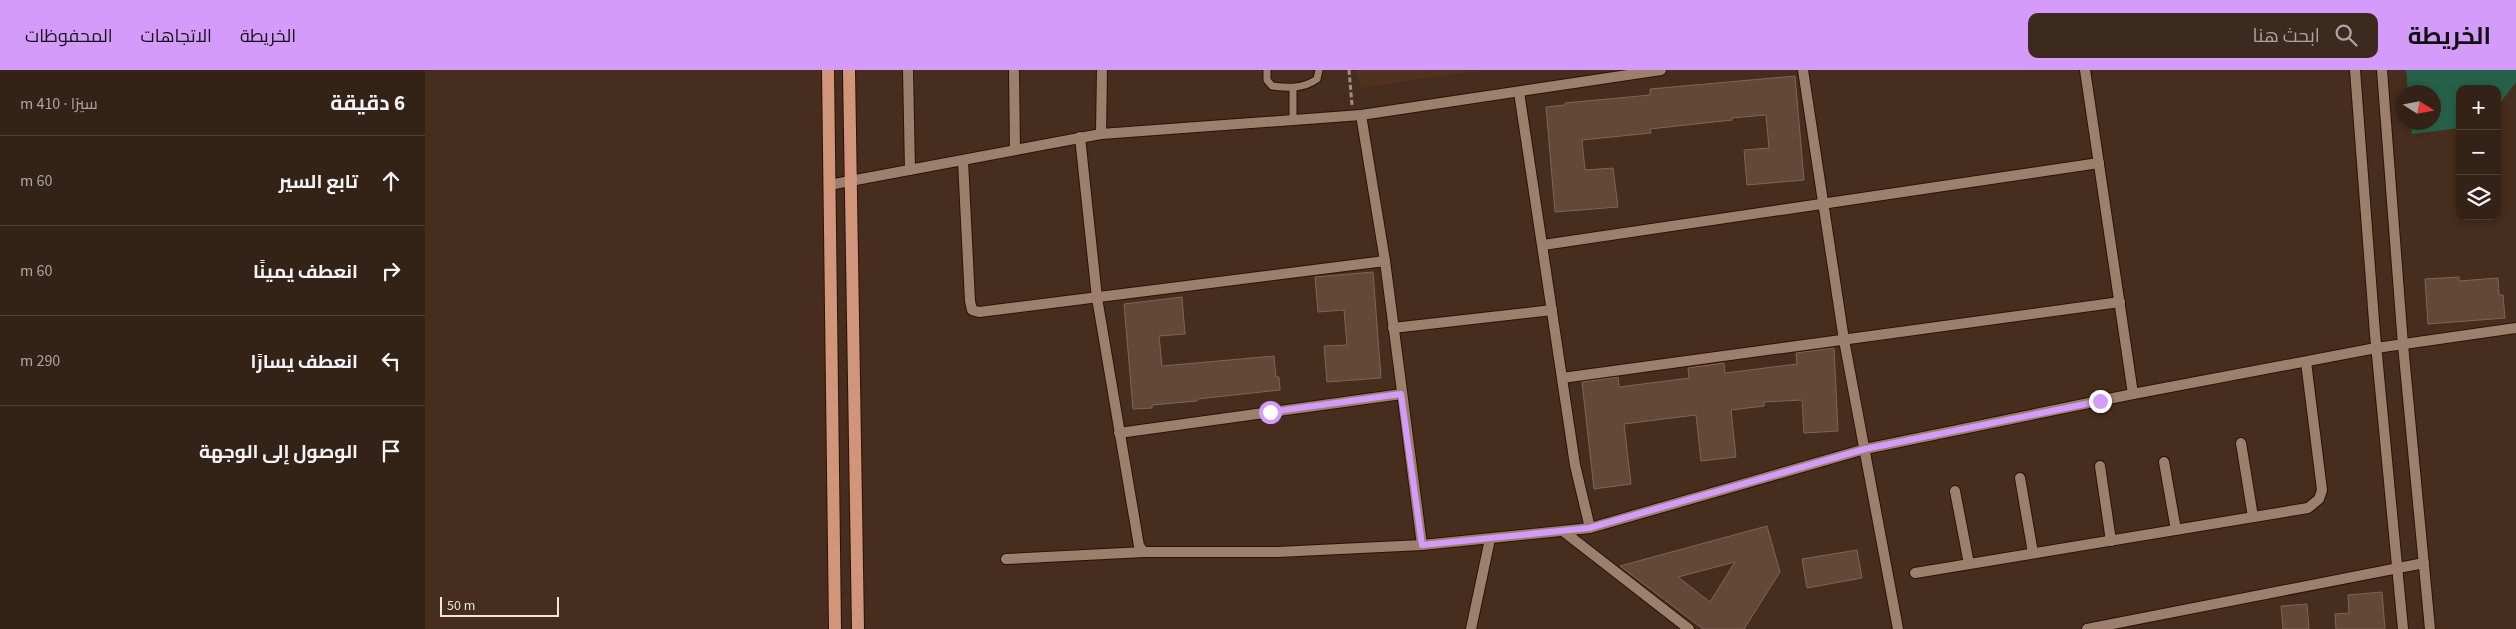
<!DOCTYPE html>
<html lang="ar">
<meta charset="utf-8">
<style>
:root{--surface:#342216;--page:#3c2a1f;--text:#f1f3f6;--muted:#a9a4a1;--line:#4e3f35;--accent:#d59bfb}
body{margin:0;font-family:"Source Sans 3",Cairo,sans-serif;background:var(--page);color:var(--text);direction:rtl}
.controls{position:absolute;right:15px;top:15px;display:grid;overflow:hidden;border-radius:10px;box-shadow:0 2px 8px #0003}
.controls button{width:45px;height:45px;display:grid;place-items:center;padding:0;border:0;border-bottom:1px solid var(--line);background:var(--surface);color:var(--text);font:25px sans-serif}
.compass{position:absolute;left:1971px;top:15px;width:45px;height:45px;border-radius:50%;background:var(--surface);box-shadow:0 2px 8px #0003;rotate:101deg}
.scale{position:absolute;left:15px;bottom:12px;width:119px;box-sizing:border-box;padding-left:5px;border:2px solid #f4e3d9;border-top:0;font-size:14px;line-height:18px;white-space:nowrap;color:#f4e3d9;-webkit-text-stroke:4px #462d1d;paint-order:stroke}
.stop{position:absolute;width:15px;height:15px;margin:-11px;border:4px solid #d59bfb;border-radius:50%;background:#fff}
.stop.end{background:#d59bfb;border-color:#fff;box-shadow:0 1px 5px #0008}
.list{margin:0;padding:0;list-style:none}
h2{display:flex;justify-content:space-between;align-items:center;height:65px;margin:0;padding:0 20px;font-size:21px}
h2 small{font-size:16px;font-weight:400;color:var(--muted)}
.list li{display:grid;grid-template-columns:32px 1fr auto;gap:15px;align-items:center;box-sizing:border-box;height:90px;padding:0 20px;border-top:1px solid var(--line)}
.list b{display:block;font-size:19px;white-space:nowrap}
.list em{font-size:16px;font-style:normal;color:var(--muted)}
.icon{flex:none;width:28px;height:28px;fill:none;stroke:currentColor;stroke-width:2;stroke-linecap:round;stroke-linejoin:round}
.map{position:relative;flex:none;width:2091px;height:559px;overflow:hidden;direction:ltr}
header{display:flex;align-items:center;gap:30px;box-sizing:border-box;height:70px;padding:0 25px;background:var(--accent);color:#111}
header strong{font-size:24px}
nav{display:flex;gap:28px;margin-inline-start:auto;font-size:18px}
.search{width:350px;height:45px;background:var(--page);display:flex;align-items:center;gap:12px;box-sizing:border-box;padding:0 18px;border-radius:10px;color:var(--muted);font-size:19px}
main{display:flex}
aside{flex:1;background:var(--surface)}
.map>svg:first-child{display:block}
.built{fill:#51321e}
.green{fill:#276048}
.building{fill:#634838;stroke:#816453;fill-rule:evenodd}
.lines{fill:none;stroke-linecap:round;stroke-linejoin:round}
.lane-casing{stroke:#2b1406;stroke-width:9}
.street-casing{stroke:#2b1406;stroke-width:12}
.primary-casing{stroke:#2b1406;stroke-width:14}
.path{stroke:#a28d81;stroke-width:3;stroke-dasharray:5 2.5;stroke-linecap:butt}
.lane{stroke:#9d7f6d;stroke-width:7}
.street{stroke:#9d7f6d;stroke-width:10}
.primary{stroke:#d1957c;stroke-width:12}
.route{stroke:#d59bfb;stroke-width:6}
</style>
<header>
<strong>الخريطة</strong>
<div class="search"><svg class="icon" aria-label="search" viewBox="0 0 24 24"><circle cx="10" cy="10" r="6"/><path d="M15 15l6 6"/></svg>ابحث هنا</div>
<nav><a>الخريطة</a><a>الاتجاهات</a><a>المحفوظات</a></nav>
</header>
<main>
<div class="map">
<svg width="2091" height="559" viewBox="0 0 2091 559">
<rect width="100%" height="100%" fill="#462d1d"/>
<polygon class="built" points="932,0 1057,0 935,18"/>
<polygon class="green" points="1981,0 2091,0 2091,12 2072,37 2072,19 2035,19 2035,58 1987,64 1986,53 2008,52 2008,22 1983,22"/>
<g class="building">
<polygon points="1370,6 1379,110 1322,115 1319,80 1344,78 1341,45 1307,48 1307,50 1225,59 1226,63 1157,70 1160,100 1188,98 1193,137 1130,142 1121,37 1140,35 1140,33 1225,25 1225,19"/>
<polygon points="948,202 956,308 902,312 899,276 922,275 919,240 893,242 890,207"/>
<polygon points="2034,207 2034,211 2073,208 2074,225 2078,225 2080,248 2003,254 2000,209"/>
<polygon points="757,227 760,264 734,266 737,296 849,286 851,307 854,307 855,320 772,329 772,331 727,335 727,338 708,339 699,234"/>
<polygon points="1409,278 1413,361 1379,363 1377,330 1339,332 1339,336 1306,340 1311,387 1276,391 1271,345 1199,354 1206,414 1169,419 1157,312 1193,307 1194,317 1264,308 1263,298 1299,293 1300,303 1372,294 1371,283"/>
<path d="M1342 456 1355 502 1319 559H1278L1195 496ZM1310 492 1285 532 1253 507Z"/>
<polygon points="1432,480 1437,508 1382,518 1377,489"/>
<polygon points="1957,522 1960,559 1911,559 1910,544 1924,543 1923,525"/>
<polygon points="1882,534 1884,559 1858,559 1856,536"/>
</g>
<g class="lines">
<g class="lane-casing">
<g id="lane">
<path d="M842 0V10L847 16C863 18 878 19 892 9L894 0"/>
<polyline points="868,18 868,50"/>
</g>
</g>
<g class="street-casing">
<g id="street">
<polyline points="483,0 485,100"/>
<polyline points="589,0 590,79"/>
<polyline points="1378,0 1419,270 1473,559"/>
<polyline points="1660,0 1708,324"/>
<polyline points="1930,0 1950,264 1978,559"/>
<polyline points="1957,0 1978,275 2005,559"/>
<polyline points="1094,22 1150,395 1165,458"/>
<polyline points="936,45 960,191 997,475"/>
<polyline points="676,64 677,0"/>
<polyline points="655,67 672,228 714,476 719,482"/>
<polyline points="538,91 545,231 547,240 554,242 960,191"/>
<polyline points="404,115 676,64 936,45 1236,0"/>
<polyline points="1118,175 1674,93"/>
<polyline points="968,258 1127,240"/>
<polyline points="1137,308 1695,232"/>
<polyline points="694,363 977,324"/>
<polyline points="1816,373 1828,447"/>
<polyline points="1739,392 1751,460"/>
<polyline points="1675,396 1686,471"/>
<polyline points="1595,408 1608,483"/>
<polyline points="1530,421 1544,494"/>
<polyline points="1138,461 1264,559"/>
<polyline points="581,489 719,482 853,482 997,475 1165,458 1440,379 1708,324 1951,278 2091,258"/>
<polyline points="1490,503 1883,438 1894,429 1897,420 1881,292"/>
<polyline points="1046,559 1065,469"/>
<polyline points="1662,559 1999,493"/>
</g>
</g>
<g class="primary-casing">
<g id="primary">
<polyline points="403,0 410,559"/>
<polyline points="424,0 433,559"/>
</g>
</g>
<polyline class="path" points="924,0 927,35"/>
<use href="#lane" class="lane"/>
<use href="#street" class="street"/>
<use href="#primary" class="primary"/>
</g>
<g class="lines">
<polyline class="route" points="845,342 976,324 997,475 1164,458 1440,379 1675,331"/>
</g>
</svg>
<div class="controls">
<button>+</button>
<button>−</button>
<button><svg class="icon" aria-label="layers" viewBox="0 0 24 24"><path d="M12 4l9 5-9 5-9-5zM3 14l9 5 9-5"/></svg></button>
</div>
<svg class="compass" viewBox="-18 -18 36 36"><path d="M0-13l5 13h-10z" fill="#e53935"/><path d="M0 13l5-13h-10z" fill="#a9a4a1"/></svg>
<div class="scale">50 m</div>
<div class="stop" style="left:845px;top:342px"></div>
<div class="stop end" style="left:1675px;top:331px"></div>
</div>
<aside>
<h2>6 دقيقة<small>سيرًا · 410 m</small></h2>
<ul class="list">
<li><svg class="icon" aria-label="ahead" viewBox="0 0 24 24"><path d="M12 20V5M6 11l6-6 6 6"/></svg><div><b>تابع السير</b></div><em>60 m</em></li>
<li><svg class="icon" aria-label="right" viewBox="0 0 24 24"><path d="M7 20v-9h11M14 6l5 5-5 5"/></svg><div><b>انعطف يمينًا</b></div><em>60 m</em></li>
<li><svg class="icon" aria-label="left" viewBox="0 0 24 24"><path d="M17 20v-9H6M10 6l-5 5 5 5"/></svg><div><b>انعطف يسارًا</b></div><em>290 m</em></li>
<li><svg class="icon" aria-label="arrive" viewBox="0 0 24 24"><path d="M6 21V4h12l-3 4 3 4H6"/></svg><div><b>الوصول إلى الوجهة</b></div></li>
</ul>
</aside>
</main>
